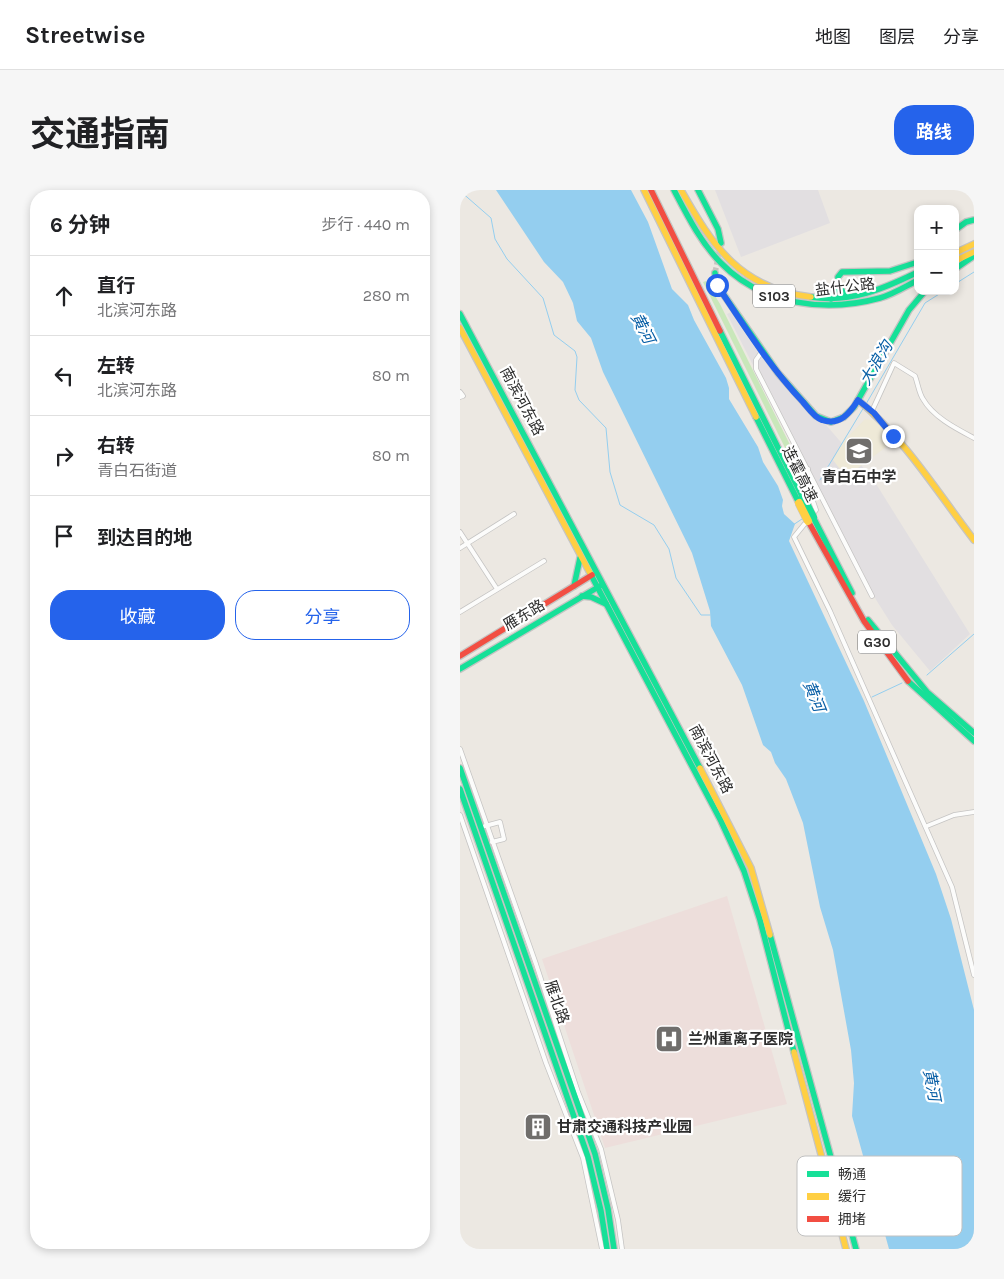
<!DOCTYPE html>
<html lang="zh">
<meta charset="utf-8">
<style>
:root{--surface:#fff;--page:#f6f6f6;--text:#202124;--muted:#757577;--line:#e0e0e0;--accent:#2563eb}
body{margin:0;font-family:Karla,"Noto Sans SC",sans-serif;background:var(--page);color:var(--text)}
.controls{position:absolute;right:15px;top:15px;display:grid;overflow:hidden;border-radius:10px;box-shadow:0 2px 8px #0003}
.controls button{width:45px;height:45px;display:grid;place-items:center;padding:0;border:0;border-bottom:1px solid var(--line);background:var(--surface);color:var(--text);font:25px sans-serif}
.stop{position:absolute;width:15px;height:15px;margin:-11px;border:4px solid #2563eb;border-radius:50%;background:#fff}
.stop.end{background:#2563eb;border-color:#fff;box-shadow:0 1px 5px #0008}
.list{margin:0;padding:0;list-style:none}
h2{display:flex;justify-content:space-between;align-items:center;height:65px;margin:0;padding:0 20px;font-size:21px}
h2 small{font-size:16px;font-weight:400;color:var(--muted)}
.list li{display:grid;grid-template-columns:32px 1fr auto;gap:15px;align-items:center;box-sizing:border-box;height:80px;padding:0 20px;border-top:1px solid var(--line)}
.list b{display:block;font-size:19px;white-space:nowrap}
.list p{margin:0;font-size:16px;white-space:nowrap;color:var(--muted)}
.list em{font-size:16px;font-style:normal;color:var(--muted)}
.actions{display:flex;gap:10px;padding:15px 20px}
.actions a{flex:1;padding:11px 0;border:1px solid var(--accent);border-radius:20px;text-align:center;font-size:18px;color:var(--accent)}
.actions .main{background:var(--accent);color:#fff}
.icon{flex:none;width:28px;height:28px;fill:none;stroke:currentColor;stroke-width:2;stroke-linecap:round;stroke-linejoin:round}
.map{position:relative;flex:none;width:514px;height:1059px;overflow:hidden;border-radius:20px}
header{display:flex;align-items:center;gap:30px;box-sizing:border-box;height:70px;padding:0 25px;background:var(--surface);border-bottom:1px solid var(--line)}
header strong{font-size:24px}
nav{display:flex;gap:28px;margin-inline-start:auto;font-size:18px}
.intro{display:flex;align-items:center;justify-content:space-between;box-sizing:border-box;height:120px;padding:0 30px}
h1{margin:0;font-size:35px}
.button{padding:12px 22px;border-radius:20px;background:var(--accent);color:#fff;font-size:18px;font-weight:700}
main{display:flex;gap:30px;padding:0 30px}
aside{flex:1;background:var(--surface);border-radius:20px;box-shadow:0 2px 8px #0003}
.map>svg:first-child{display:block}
.industrial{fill:#e2dfe1}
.education{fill:#eee9d7}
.medical{fill:#eddedb}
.green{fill:#c9e7ba}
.water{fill:#94ceef}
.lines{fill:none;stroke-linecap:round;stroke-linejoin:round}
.stream{stroke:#94ceef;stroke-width:1}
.secondary-tunnel{stroke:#c6c3be;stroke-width:5.5;stroke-dasharray:5.5 3;stroke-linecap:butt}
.street-casing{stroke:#c5c4c3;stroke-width:5.5}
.fast-casing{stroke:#c5c4c3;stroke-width:8}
.slow-casing{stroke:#c5c4c3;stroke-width:8}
.jam-casing{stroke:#c5c4c3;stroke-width:8}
.street{stroke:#fcfcfb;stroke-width:4}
.fast{stroke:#16e098;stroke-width:5.5}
.slow{stroke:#ffcf43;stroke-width:5.5}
.jam{stroke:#f24e42;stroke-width:5.5}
.fast-bridge-casing{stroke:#c6c5c3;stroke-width:9;stroke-linecap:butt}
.slow-bridge-casing{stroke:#c6c5c3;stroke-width:9;stroke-linecap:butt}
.fast-bridge{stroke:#16e098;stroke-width:8}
.slow-bridge{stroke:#ffcf43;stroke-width:8}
.route{stroke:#2563eb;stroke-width:6}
.labels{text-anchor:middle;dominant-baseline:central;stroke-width:4.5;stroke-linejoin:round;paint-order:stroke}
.shield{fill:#fff;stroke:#6c6c6c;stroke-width:1}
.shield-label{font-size:14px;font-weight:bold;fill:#2d2d2d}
.street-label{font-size:15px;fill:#2d2d2d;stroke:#fff}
.poi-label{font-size:15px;font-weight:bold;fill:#2d2d2d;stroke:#fff;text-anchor:start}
.water-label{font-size:16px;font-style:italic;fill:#085fa6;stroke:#fff}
.key{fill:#fff;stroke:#c0c0c0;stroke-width:1}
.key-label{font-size:14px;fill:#2d2d2d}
</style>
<header>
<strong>Streetwise</strong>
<nav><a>地图</a><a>图层</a><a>分享</a></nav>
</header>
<div class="intro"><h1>交通指南</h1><a class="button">路线</a></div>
<main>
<aside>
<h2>6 分钟<small>步行 · 440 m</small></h2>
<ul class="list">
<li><svg class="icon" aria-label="ahead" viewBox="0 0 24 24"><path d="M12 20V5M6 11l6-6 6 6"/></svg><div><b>直行</b><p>北滨河东路</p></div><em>280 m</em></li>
<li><svg class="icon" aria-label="left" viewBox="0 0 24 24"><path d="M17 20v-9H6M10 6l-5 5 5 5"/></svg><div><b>左转</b><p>北滨河东路</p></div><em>80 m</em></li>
<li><svg class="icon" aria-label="right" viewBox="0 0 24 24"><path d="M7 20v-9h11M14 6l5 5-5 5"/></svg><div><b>右转</b><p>青白石街道</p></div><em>80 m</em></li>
<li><svg class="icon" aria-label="arrive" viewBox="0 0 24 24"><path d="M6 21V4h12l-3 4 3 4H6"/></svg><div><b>到达目的地</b></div></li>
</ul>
<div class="actions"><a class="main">收藏</a><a>分享</a></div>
</aside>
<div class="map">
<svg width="514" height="1059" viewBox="0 0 514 1059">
<rect width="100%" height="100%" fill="#ece8e2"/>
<g class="industrial">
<polygon points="255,0 358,0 370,33 281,67"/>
<polygon points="275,120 307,172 343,214 366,235 413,289 510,444 470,481 432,435 396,378 267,124"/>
</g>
<polygon class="education" points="405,229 417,231 434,251 386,287 373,270 382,253"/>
<polygon class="medical" points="267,706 327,914 145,958 82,769"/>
<polygon class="green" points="246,91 260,114 343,281 339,286 243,92"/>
<polygon class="water" points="36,0 171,0 188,32 212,99 228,115 234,130 266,188 269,198 269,209 298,257 303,272 318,296 323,310 322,316 324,324 335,334 329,351 404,511 476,684 491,729 514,820 514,1059 429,1059 392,926 394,893 391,860 373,760 360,717 343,633 326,589 315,573 311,562 303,555 282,495 251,436 250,421 232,363 143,182 131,148 117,131 113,113 103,92 84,72"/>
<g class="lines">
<g class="stream">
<polyline points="0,1 31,28 35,49 47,69 83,108 94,145 115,161 117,167 115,200 119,210 146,238 150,282 160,315 194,335 209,359 216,388 241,425 250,425"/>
<polyline points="495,94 514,82"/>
<polyline points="406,214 465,113 484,101"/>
<polyline points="360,290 404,217"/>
<polyline points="333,335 342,329"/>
<polyline points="467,485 514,444"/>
<polyline points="412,507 442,493"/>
</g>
<polyline class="secondary-tunnel" points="255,83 261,53"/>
<g class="street-casing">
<g id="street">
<polyline points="301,163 296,170 296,179 412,406"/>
<polyline points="0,202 3,206 0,207"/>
<path d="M412 221 434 173 455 186C458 194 459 203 463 209 473 227 497 239 514 248"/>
<polyline points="348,279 346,291 356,320 334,347 370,421 492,697 514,785"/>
<polyline points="0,342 37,399"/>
<polyline points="0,358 54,324"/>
<polyline points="0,422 84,371"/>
<polyline points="0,559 76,774 118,902 141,959 158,1030 162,1059"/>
<polyline points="0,625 86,873 123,968 142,1059"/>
<polyline points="25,636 40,632 44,649 32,652"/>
<polyline points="467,636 494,625 514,622"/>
</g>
</g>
<g class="fast-casing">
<g id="fast">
<path d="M214 0C227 25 241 53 261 73 302 115 365 123 420 108 434 104 446 96 458 90"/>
<polyline points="238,0 258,39 261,53"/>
<polyline points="495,40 506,32 514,30"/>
<polyline points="495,79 514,66"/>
<polyline points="255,83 257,95 318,183 356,226 371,232 384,227 394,217 449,120 465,101"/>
<polyline points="378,94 378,87 382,82 430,81 458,72"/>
<path d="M351 107C391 113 423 99 458 82"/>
<polyline points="371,109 378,94 386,107"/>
<polyline points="0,124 240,578"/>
<polyline points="260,141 343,308"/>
<polyline points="296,227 339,313"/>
<polyline points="353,327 392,403"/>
<polyline points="130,383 261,631 284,681 300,730 334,862"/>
<polyline points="114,396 120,368"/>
<polyline points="122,406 131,407 146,414"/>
<polyline points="408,430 467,502 514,543"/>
<polyline points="0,479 140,396"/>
<polyline points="448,491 514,551"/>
<polyline points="0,578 135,964 148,1019 154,1059"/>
<polyline points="0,599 128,967 141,1021 147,1059"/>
<polyline points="310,745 396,1059"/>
</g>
</g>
<g class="slow-casing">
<g id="slow">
<polyline points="184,0 296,227"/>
<path d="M221 0C253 57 281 99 351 107"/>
<polyline points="495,63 514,54"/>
<polyline points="495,71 514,62"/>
<polyline points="0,138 130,383"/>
<path d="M398 210C444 248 478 303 514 350"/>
<polyline points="240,578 291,678 310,745"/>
<polyline points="334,862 386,1059"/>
</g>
</g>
<g class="jam-casing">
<g id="jam">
<polyline points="191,0 260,141"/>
<polyline points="348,331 404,431 448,491"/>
<polyline points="0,466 132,385"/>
</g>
</g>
<use href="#street" class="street"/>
<use href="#fast" class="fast"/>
<use href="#slow" class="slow"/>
<use href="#jam" class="jam"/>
<g class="fast-bridge-casing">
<polyline id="fast-bridge" points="343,308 353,327"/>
</g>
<g class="slow-bridge-casing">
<polyline id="slow-bridge" points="339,313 348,331"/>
</g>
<use href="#fast-bridge" class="fast-bridge"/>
<use href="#slow-bridge" class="slow-bridge"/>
</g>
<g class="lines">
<path class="route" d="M257 95C284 136 309 176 343 212 348 218 355 228 362 230 380 236 390 223 398 210L414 223 433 246"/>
</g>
<defs>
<g id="school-square" transform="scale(1.4375)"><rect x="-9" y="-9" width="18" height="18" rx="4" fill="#706e6c" stroke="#fff"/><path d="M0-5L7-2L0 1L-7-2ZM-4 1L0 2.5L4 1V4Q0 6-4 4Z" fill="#fff"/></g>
<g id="hospital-square" transform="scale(1.4375)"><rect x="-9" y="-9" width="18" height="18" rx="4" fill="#706e6c" stroke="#fff"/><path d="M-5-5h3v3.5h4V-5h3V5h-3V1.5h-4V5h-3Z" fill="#fff"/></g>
<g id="building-square" transform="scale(1.4375)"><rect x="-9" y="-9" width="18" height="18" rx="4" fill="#706e6c" stroke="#fff"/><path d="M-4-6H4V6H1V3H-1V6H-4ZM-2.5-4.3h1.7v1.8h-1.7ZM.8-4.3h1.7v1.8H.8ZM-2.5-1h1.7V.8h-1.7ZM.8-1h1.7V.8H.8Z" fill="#fff"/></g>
</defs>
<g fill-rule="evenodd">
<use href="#school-square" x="399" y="261"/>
<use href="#hospital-square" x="209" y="849"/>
<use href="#building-square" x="78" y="937"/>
</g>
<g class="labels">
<g class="shield">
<rect x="293" y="94.5" width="42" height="23" rx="4"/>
<rect x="398" y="440.5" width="38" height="23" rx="4"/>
</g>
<g class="shield-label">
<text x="314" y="106">S103</text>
<text x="417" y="452">G30</text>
</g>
<g class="street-label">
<text transform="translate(385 97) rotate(-7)">盐什公路</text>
<text transform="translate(62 211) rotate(62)">南滨河东路</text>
<text transform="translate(340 284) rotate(64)">连霍高速</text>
<text transform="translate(64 425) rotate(-31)">雁东路</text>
<text transform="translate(251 569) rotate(62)">南滨河东路</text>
<text transform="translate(97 812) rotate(71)">雁北路</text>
</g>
<g class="poi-label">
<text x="399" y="287" text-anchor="middle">青白石中学</text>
<text x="228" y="849">兰州重离子医院</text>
<text x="97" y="937">甘肃交通科技产业园</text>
</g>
<g class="water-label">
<text transform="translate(183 138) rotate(63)">黄河</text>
<text transform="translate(416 173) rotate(-59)">大浪沟</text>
<text transform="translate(354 506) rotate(68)">黄河</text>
<text transform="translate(472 895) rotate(79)">黄河</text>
</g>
</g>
<rect x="337" y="966" width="165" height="80" rx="8" class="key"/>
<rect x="347" y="981" width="22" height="6" fill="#16e098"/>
<rect x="347" y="1003" width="22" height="7" fill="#ffcf43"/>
<rect x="347" y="1026" width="22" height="6" fill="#f24e42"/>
<g class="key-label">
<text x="378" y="989">畅通</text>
<text x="378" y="1011">缓行</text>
<text x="378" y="1034">拥堵</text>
</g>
</svg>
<div class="controls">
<button>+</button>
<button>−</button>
</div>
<div class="stop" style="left:257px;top:95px"></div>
<div class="stop end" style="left:433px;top:246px"></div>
</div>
</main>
